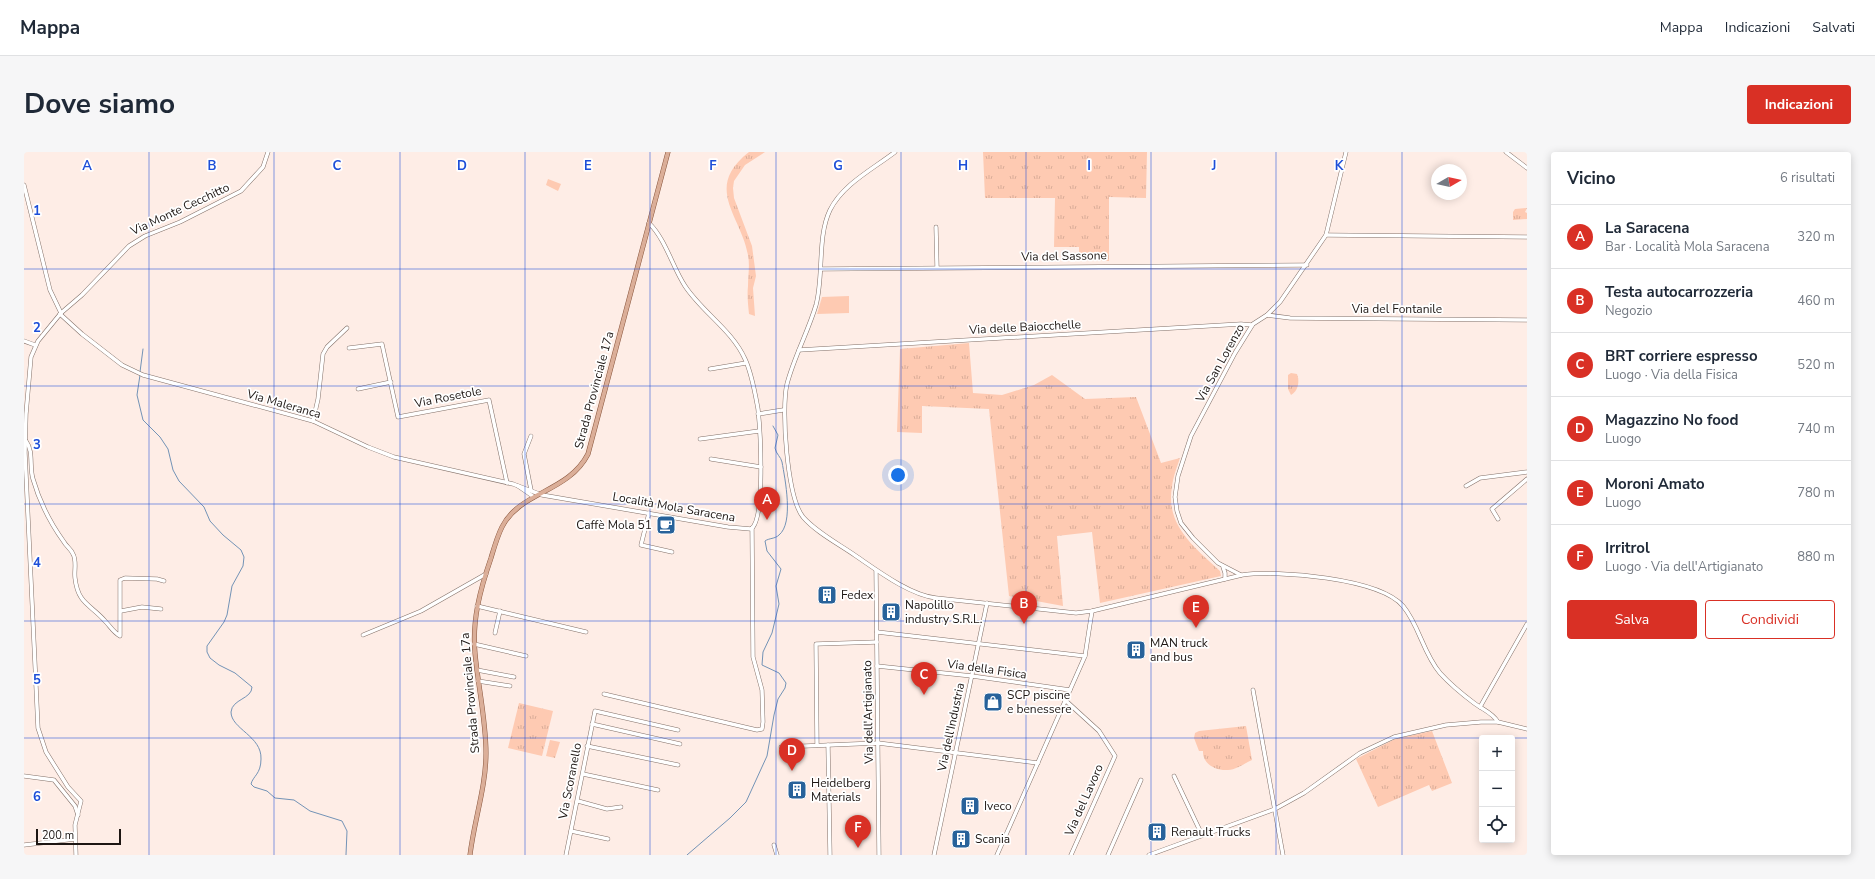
<!DOCTYPE html>
<html lang="it">
<meta charset="utf-8">
<style>
:root{--surface:#fff;--page:#f6f6f7;--text:#1f2937;--muted:#747a83;--line:#e0e1e3;--accent:#d93025}
body{margin:0;font-family:"Nunito Sans",sans-serif;background:var(--page);color:var(--text)}
.controls{position:absolute;right:12px;bottom:12px;display:grid;overflow:hidden;border-radius:4px;box-shadow:0 2px 10px #0003}
.controls button{width:36px;height:36px;display:grid;place-items:center;padding:0;border:0;border-bottom:1px solid var(--line);background:var(--surface);color:var(--text);font:20px sans-serif}
.compass{position:absolute;left:1407px;top:12px;width:36px;height:36px;border-radius:50%;background:var(--surface);box-shadow:0 2px 10px #0003;rotate:81deg}
.scale{position:absolute;left:12px;bottom:10px;width:85px;box-sizing:border-box;padding-left:4px;border:2px solid #1d1613;border-top:0;font-size:11px;line-height:14px;white-space:nowrap;color:#1d1613;-webkit-text-stroke:3px #fff;paint-order:stroke}
.you{position:absolute;left:874px;top:323px;width:14px;height:14px;margin:-10px;border:3px solid #fff;border-radius:50%;background:#1a73e8;box-shadow:0 0 0 6px #1a73e833}
.badge{display:grid;place-items:center;width:26px;height:26px;border-radius:50%;background:var(--accent);color:#fff;font-size:13px;font-weight:700}
.pin{position:absolute;translate:-50% -33px;filter:drop-shadow(0 1px 2px #0008)}
.pin::after{content:'';position:absolute;top:21px;width:14px;height:12px;background:inherit;clip-path:polygon(0 0,100% 0,50% 100%)}
.list{margin:0;padding:0;list-style:none}
h2{display:flex;justify-content:space-between;align-items:center;height:52px;margin:0;padding:0 16px;font-size:17px}
h2 small{font-size:13px;font-weight:400;color:var(--muted)}
.list li{display:grid;grid-template-columns:26px 1fr auto;gap:12px;align-items:center;box-sizing:border-box;height:64px;padding:0 16px;border-top:1px solid var(--line)}
.list b{display:block;font-size:15px;white-space:nowrap}
.list p{margin:0;font-size:13px;white-space:nowrap;color:var(--muted)}
.list em{font-size:13px;font-style:normal;color:var(--muted)}
.actions{display:flex;gap:8px;padding:12px 16px}
.actions a{flex:1;padding:9px 0;border:1px solid var(--accent);border-radius:4px;text-align:center;font-size:14px;color:var(--accent)}
.actions .main{background:var(--accent);color:#fff}
.icon{flex:none;width:22px;height:22px;fill:none;stroke:currentColor;stroke-width:2;stroke-linecap:round;stroke-linejoin:round}
.map{position:relative;flex:none;width:1503px;height:703px;overflow:hidden;border-radius:4px}
header{display:flex;align-items:center;gap:24px;box-sizing:border-box;height:56px;padding:0 20px;background:var(--surface);border-bottom:1px solid var(--line)}
header strong{font-size:19px}
nav{display:flex;gap:22px;margin-inline-start:auto;font-size:14px}
.intro{display:flex;align-items:center;justify-content:space-between;box-sizing:border-box;height:96px;padding:0 24px}
h1{margin:0;font-size:28px}
.button{padding:10px 18px;border-radius:4px;background:var(--accent);color:#fff;font-size:14px;font-weight:700}
main{display:flex;gap:24px;padding:0 24px}
aside{flex:1;background:var(--surface);border-radius:4px;box-shadow:0 2px 10px #0003}
.map>svg:first-child{display:block}
.grass{fill:url(#grass-tufts)}
.pitch{fill:#fecab2}
.lines{fill:none;stroke-linecap:round;stroke-linejoin:round}
.stream{stroke:#7393b6;stroke-width:1}
.minor-casing{stroke:#837169;stroke-width:4.5}
.major-casing{stroke:#89563d;stroke-width:5}
.minor{stroke:#fff;stroke-width:3.5}
.major{stroke:#dbae98;stroke-width:4}
.grid{fill:none;stroke:#1d4ed8;stroke-width:1;stroke-opacity:0.55}
.labels{text-anchor:middle;dominant-baseline:central;stroke-width:3.5;stroke-linejoin:round;paint-order:stroke}
.street-label{font-size:12px;fill:#1d1613;stroke:#fff}
.poi-label{font-size:12px;fill:#1d1613;stroke:#fff;text-anchor:start}
.grid-label{font-size:13px;text-anchor:middle;font-weight:bold;fill:#1d4ed8;stroke:#fff;stroke-width:3.5;stroke-linejoin:round;paint-order:stroke}
</style>
<header>
<strong>Mappa</strong>
<nav><a>Mappa</a><a>Indicazioni</a><a>Salvati</a></nav>
</header>
<div class="intro"><h1>Dove siamo</h1><a class="button">Indicazioni</a></div>
<main>
<div class="map">
<svg width="1503" height="703" viewBox="0 0 1503 703">
<defs>
<pattern id="grass-tufts" width="24" height="20" patternUnits="userSpaceOnUse"><rect width="24" height="20" fill="#fecab2"/><path d="M3 7l-1-3M5 7V3M7 7l1-3M15 17l-1-3M17 17v-4M19 17l1-3" fill="none" stroke="#d9ad98"/></pattern>
</defs>
<rect width="100%" height="100%" fill="#feede6"/>
<g class="grass">
<path d="M725 0H741L721 13 710 29 709 36 710 46 728 94 732 124 729 136 731 164 725 162C724 152 723 143 724 134 724 123 726 114 724 103 717 63 679 36 725 0Z"/>
<polygon points="959,0 1123,0 1122,46 1085,45 1085,109 1055,108 1055,95 1030,95 1031,46 961,46"/>
<polygon points="1503,56 1501,60 1503,61 1503,67 1489,68 1489,60 1491,57"/>
<path d="M945 191 949 241 978 243 1010 233 1028 223 1061 247 1112 245 1137 311 1156 306C1153 315 1149 325 1148 335 1141 373 1171 396 1196 419L1197 424 1076 451 1068 380 1033 384 1039 454 985 444 965 257 898 254V281L873 280 876 197Z"/>
<path d="M1267 221 1273 222C1276 230 1274 239 1267 243L1264 237V223Z"/>
<polygon points="495,551 529,559 518,604 484,596"/>
<path d="M1222 574 1228 608C1221 611 1212 618 1204 618 1192 619 1178 612 1179 599H1175L1170 586 1171 581 1175 579Z"/>
<polygon points="1408,579 1428,631 1408,639 1405,633 1354,655 1332,607 1371,587"/>
<polygon points="526,588 536,590 531,606 522,604"/>
</g>
<g class="pitch">
<polygon points="524,27 537,32 534,39 522,33"/>
<polygon points="825,144 825,161 793,162 798,145"/>
</g>
<g class="lines">
<g class="stream">
<polyline points="116,220 119,197"/>
<path d="M116 223 113 243 119 268 136 285 144 297 149 318 155 329 180 355 186 369 199 383 217 398 220 405 219 414 208 434 203 463 200 470 183 494V500L186 506 195 513 211 521 228 535C228 547 208 547 207 560 207 577 238 584 237 607 237 622 229 624 227 632L230 635 243 639 251 646 270 648 286 659 318 669 323 679 322 703"/>
<path d="M663 703 706 666 722 650 743 604 750 563 754 547 761 536 762 531 755 521 738 513 739 500 748 481 755 452 752 434 757 417 743 399 741 389C745 386 751 387 755 383 770 371 761 327 758 310 757 305 752 302 751 296L754 283 749 274"/>
</g>
<g class="minor-casing">
<g id="minor">
<path d="M871 0C849 17 819 32 806 58 793 85 800 123 792 153 784 180 770 205 763 232 757 257 763 345 779 365 793 381 815 392 832 404 854 419 886 443 912 446L1052 461 1068 459 1218 423C1254 418 1355 426 1379 454 1395 473 1399 501 1416 521 1426 532 1438 542 1450 551 1458 557 1469 561 1474 570"/>
<polyline points="1482,0 1503,16"/>
<polyline points="0,33 26,138 37,161"/>
<polyline points="912,75 913,115"/>
<polyline points="1302,83 1503,85"/>
<polyline points="797,117 1283,113"/>
<path d="M36 162 58 182 98 213 119 223 289 269 344 295 370 305 489 332 518 343 704 375 727 377C742 367 736 276 734 257 731 241 728 222 721 207 708 178 678 160 661 134 648 114 642 88 625 71"/>
<polyline points="1243,163 1266,166 1503,168"/>
<polyline points="0,189 11,193"/>
<polyline points="325,196 358,192 374,265 465,248 483,331"/>
<polyline points="775,198 1217,172 1228,173"/>
<polyline points="686,217 722,211"/>
<polyline points="334,237 367,230"/>
<polyline points="734,262 759,258"/>
<polyline points="289,269 294,247 299,202 303,195 323,176"/>
<polyline points="676,287 735,279"/>
<path d="M2 289C10 300 5 314 9 327 15 348 27 372 40 390 42 394 47 397 49 402 53 409 50 418 51 426 54 452 66 452 81 469 86 474 89 480 96 484V428L101 426 133 427 140 429"/>
<polyline points="687,307 737,315"/>
<polyline points="494,334 510,345"/>
<polyline points="1442,334 1456,326 1503,320"/>
<polyline points="507,338 500,302 507,284"/>
<polyline points="625,361 617,393 648,400"/>
<polyline points="1474,367 1468,357 1503,327"/>
<polyline points="1199,415 1201,421 1201,427"/>
<polyline points="852,418 855,703"/>
<polyline points="1217,423 1194,411 1169,386 1157,371 1153,359 1151,345 1154,324 1167,284 1211,201 1229,172 1243,163 1256,150 1302,83 1322,0"/>
<polyline points="453,454 562,480"/>
<polyline points="97,459 118,455 137,457"/>
<polyline points="853,480 1061,504"/>
<polyline points="471,481 476,459"/>
<polyline points="339,483 397,459 462,422"/>
<polyline points="450,492 502,504"/>
<polyline points="853,514 948,524 1046,538"/>
<polyline points="453,518 490,525"/>
<polyline points="454,529 486,534"/>
<polyline points="1229,538 1259,703"/>
<polyline points="580,542 733,578 738,577 739,570 738,538 729,505 728,376"/>
<polyline points="1041,548 1075,579 1091,604 1047,703"/>
<polyline points="1456,555 1503,472"/>
<polyline points="568,572 656,592"/>
<polyline points="793,593 792,492 853,490"/>
<polyline points="804,593 806,703"/>
<polyline points="563,594 654,613"/>
<polyline points="757,595 854,591 1014,611"/>
<polyline points="559,622 634,638"/>
<polyline points="0,624 30,628 51,654 54,663"/>
<polyline points="1150,624 1178,683"/>
<polyline points="554,649 583,657 597,655"/>
<polyline points="547,679 584,687"/>
<polyline points="0,693 51,687"/>
<polyline points="750,693 753,703"/>
<polyline points="52,703 51,673 57,649 44,635 22,600 14,576 1,301 2,262 7,205 14,189 37,161 58,143 105,94 121,84 156,70 217,39 239,15 244,0"/>
<polyline points="542,703 571,559 654,578"/>
<polyline points="910,703 963,451"/>
<polyline points="973,703 1061,504 1068,459"/>
<polyline points="1084,703 1117,628"/>
<polyline points="1125,703 1251,657 1280,641 1336,601 1370,585 1422,573 1457,570 1474,570 1503,577"/>
</g>
</g>
<g class="major-casing">
<path id="major" d="M446 703C450 669 462 635 462 601 462 568 454 534 451 501 448 468 456 438 467 406 470 396 473 385 478 375 496 339 544 341 564 302L644 0"/>
</g>
<use href="#minor" class="minor"/>
<use href="#major" class="major"/>
</g>
<path class="grid" d="M125 0V703M250 0V703M376 0V703M501 0V703M626 0V703M752 0V703M877 0V703M1002 0V703M1127 0V703M1252 0V703M1378 0V703M0 117H1503M0 234H1503M0 352H1503M0 469H1503M0 586H1503"/>
<defs>
<g id="cafe-square" transform="scale(1)"><rect x="-9" y="-9" width="18" height="18" rx="4" fill="#28629a" stroke="#fff"/><path d="M-5.5-4.5H6V0H3Q3 3.5 0 3.5H-2.5Q-5.5 3.5-5.5 0ZM3-3.2v2h1.7v-2ZM-6 4.5H4V6H-6Z" fill="#fff"/></g>
<g id="building-square" transform="scale(1)"><rect x="-9" y="-9" width="18" height="18" rx="4" fill="#28629a" stroke="#fff"/><path d="M-4-6H4V6H1V3H-1V6H-4ZM-2.5-4.3h1.7v1.8h-1.7ZM.8-4.3h1.7v1.8H.8ZM-2.5-1h1.7V.8h-1.7ZM.8-1h1.7V.8H.8Z" fill="#fff"/></g>
<g id="shop-square" transform="scale(1)"><rect x="-9" y="-9" width="18" height="18" rx="4" fill="#28629a" stroke="#fff"/><path d="M-5-2.5h2.3a2.7 3.5 0 0 1 5.4 0H5L5.5 6h-11ZM-1.5-2.5h3a1.5 2.3 0 0 0-3 0Z" fill="#fff"/></g>
</defs>
<g fill-rule="evenodd">
<use href="#cafe-square" x="642" y="373"/>
<use href="#building-square" x="803" y="443"/>
<use href="#building-square" x="867" y="460"/>
<use href="#building-square" x="1112" y="498"/>
<use href="#shop-square" x="969" y="550"/>
<use href="#building-square" x="773" y="638"/>
<use href="#building-square" x="946" y="654"/>
<use href="#building-square" x="1133" y="680"/>
<use href="#building-square" x="937" y="687"/>
</g>
<g class="labels">
<g class="street-label">
<text transform="translate(156 57) rotate(-25)">Via Monte Cecchitto</text>
<text transform="translate(1040 104) rotate(-1)">Via del Sassone</text>
<text x="1373" y="157">Via del Fontanile</text>
<text transform="translate(1001 175) rotate(-3)">Via delle Baiocchelle</text>
<text transform="translate(1196 211) rotate(-61)">Via San Lorenzo</text>
<text transform="translate(570 238) rotate(-75)">Strada Provinciale 17a</text>
<text transform="translate(424 245) rotate(-11)">Via Rosetole</text>
<text transform="translate(260 252) rotate(16)">Via Maleranca</text>
<text transform="translate(650 355) rotate(10)">Località Mola Saracena</text>
<text transform="translate(963 517) rotate(8)">Via della Fisica</text>
<text transform="translate(446 541) rotate(-95)">Strada Provinciale 17a</text>
<text transform="translate(844 560) rotate(-91)">Via dell'Artigianato</text>
<text transform="translate(927 575) rotate(-78)">Via dell'Industria</text>
<text transform="translate(546 629) rotate(-79)">Via Scoranello</text>
<text transform="translate(1060 648) rotate(-66)">Via del Lavoro</text>
</g>
<g class="poi-label">
<text x="628" y="373" text-anchor="end">Caffè Mola 51</text>
<text x="817" y="443">Fedex</text>
<text x="881" y="453">Napolillo<tspan x="881" dy="14">industry S.R.L.</tspan></text>
<text x="1126" y="491">MAN truck<tspan x="1126" dy="14">and bus</tspan></text>
<text x="983" y="543">SCP piscine<tspan x="983" dy="14">e benessere</tspan></text>
<text x="787" y="631">Heidelberg<tspan x="787" dy="14">Materials</tspan></text>
<text x="960" y="654">Iveco</text>
<text x="1147" y="680">Renault Trucks</text>
<text x="951" y="687">Scania</text>
</g>
</g>
<g class="grid-label">
<text x="63" y="18">A</text>
<text x="188" y="18">B</text>
<text x="313" y="18">C</text>
<text x="438" y="18">D</text>
<text x="564" y="18">E</text>
<text x="689" y="18">F</text>
<text x="814" y="18">G</text>
<text x="939" y="18">H</text>
<text x="1065" y="18">I</text>
<text x="1190" y="18">J</text>
<text x="1315" y="18">K</text>
<text x="13" y="63">1</text>
<text x="13" y="180">2</text>
<text x="13" y="297">3</text>
<text x="13" y="415">4</text>
<text x="13" y="532">5</text>
<text x="13" y="649">6</text>
</g>
</svg>
<div class="controls">
<button>+</button>
<button>−</button>
<button><svg class="icon" aria-label="locate" viewBox="0 0 24 24"><circle cx="12" cy="12" r="6"/><path d="M12 2v4M12 18v4M2 12h4M18 12h4"/></svg></button>
</div>
<svg class="compass" viewBox="-18 -18 36 36"><path d="M0-13l5 13h-10z" fill="#e53935"/><path d="M0 13l5-13h-10z" fill="#747a83"/></svg>
<div class="scale">200 m</div>
<div class="you"></div>
<div class="pin badge" style="left:743px;top:368px">A</div>
<div class="pin badge" style="left:1000px;top:472px">B</div>
<div class="pin badge" style="left:900px;top:543px">C</div>
<div class="pin badge" style="left:768px;top:619px">D</div>
<div class="pin badge" style="left:1172px;top:476px">E</div>
<div class="pin badge" style="left:834px;top:696px">F</div>
</div>
<aside>
<h2>Vicino<small>6 risultati</small></h2>
<ul class="list">
<li><span class="badge">A</span><div><b>La Saracena</b><p>Bar · Località Mola Saracena</p></div><em>320 m</em></li>
<li><span class="badge">B</span><div><b>Testa autocarrozzeria</b><p>Negozio</p></div><em>460 m</em></li>
<li><span class="badge">C</span><div><b>BRT corriere espresso</b><p>Luogo · Via della Fisica</p></div><em>520 m</em></li>
<li><span class="badge">D</span><div><b>Magazzino No food</b><p>Luogo</p></div><em>740 m</em></li>
<li><span class="badge">E</span><div><b>Moroni Amato</b><p>Luogo</p></div><em>780 m</em></li>
<li><span class="badge">F</span><div><b>Irritrol</b><p>Luogo · Via dell'Artigianato</p></div><em>880 m</em></li>
</ul>
<div class="actions"><a class="main">Salva</a><a>Condividi</a></div>
</aside>
</main>
